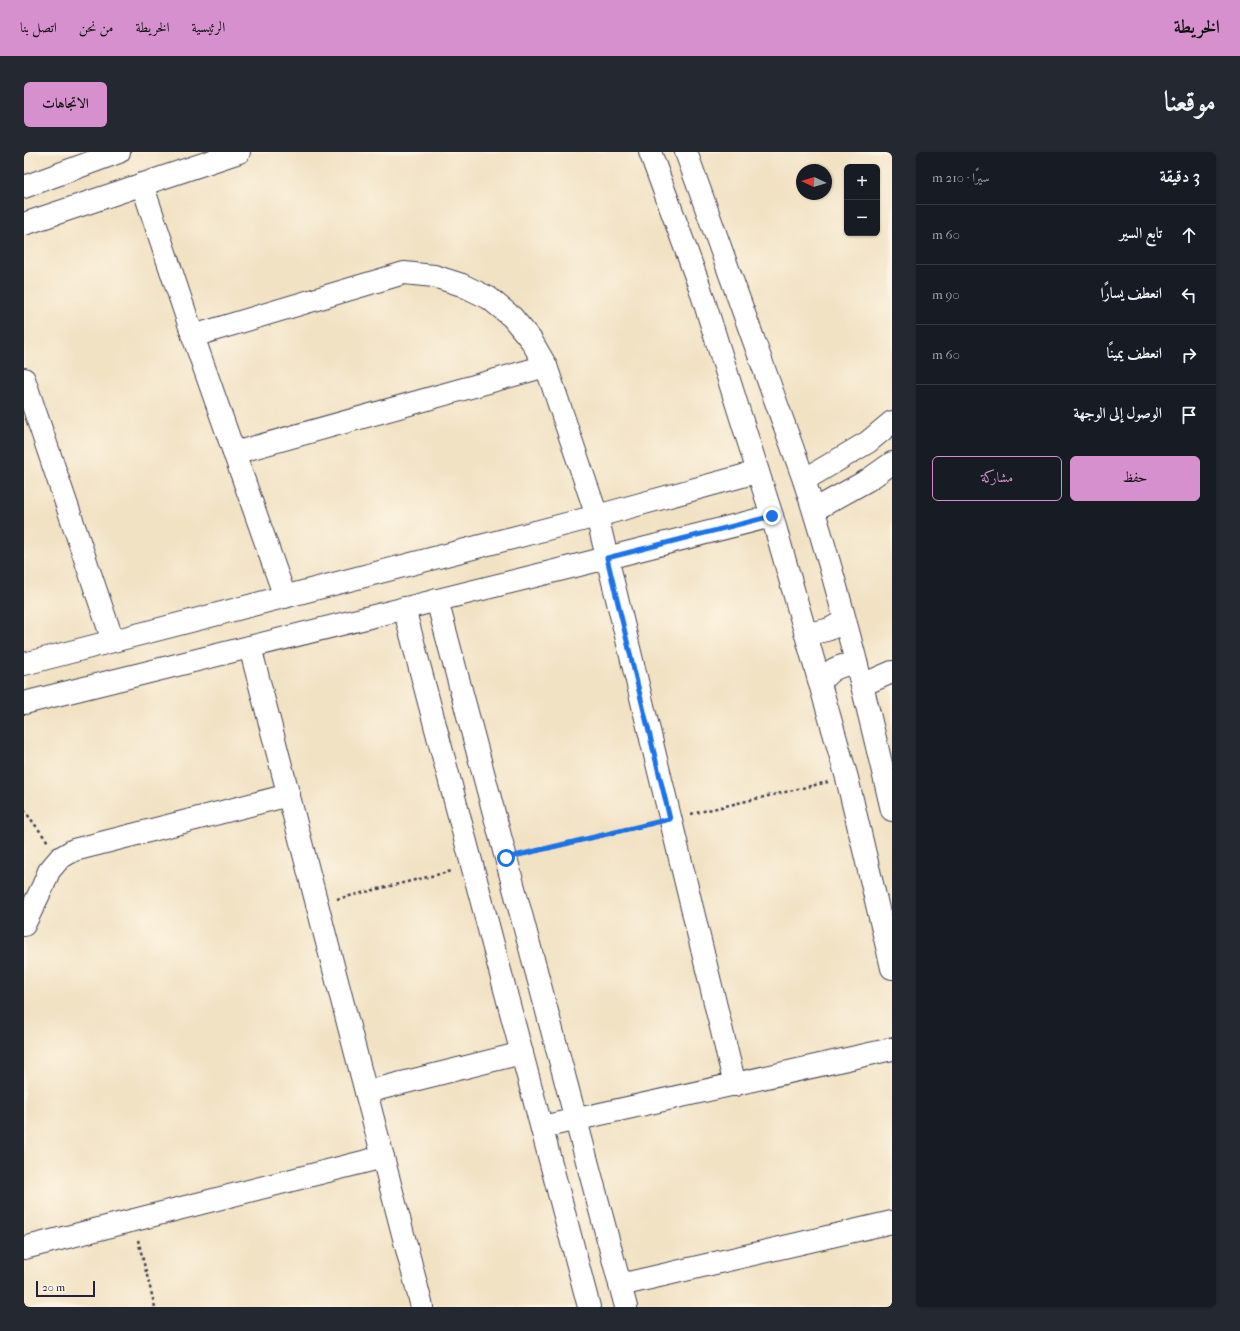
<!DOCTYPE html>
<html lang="ar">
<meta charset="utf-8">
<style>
:root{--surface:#171b24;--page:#242831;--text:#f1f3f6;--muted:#9ea1a6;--line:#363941;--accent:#d690ce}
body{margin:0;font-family:"IM FELL French Canon",Amiri,serif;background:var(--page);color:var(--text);direction:rtl}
.controls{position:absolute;right:12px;top:12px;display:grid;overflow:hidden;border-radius:6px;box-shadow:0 1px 3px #0004}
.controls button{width:36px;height:36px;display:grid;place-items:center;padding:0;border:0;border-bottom:1px solid var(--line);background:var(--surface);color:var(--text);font:20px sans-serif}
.compass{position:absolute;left:772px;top:12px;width:36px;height:36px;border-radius:50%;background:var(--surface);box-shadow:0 1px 3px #0004;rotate:274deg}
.scale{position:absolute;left:12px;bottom:10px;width:59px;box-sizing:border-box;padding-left:4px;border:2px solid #22223b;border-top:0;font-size:11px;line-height:14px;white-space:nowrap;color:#22223b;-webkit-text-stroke:3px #fcf5e5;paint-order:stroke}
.stop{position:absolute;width:12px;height:12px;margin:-9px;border:3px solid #1a73e8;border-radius:50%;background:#fff}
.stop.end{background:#1a73e8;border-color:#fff;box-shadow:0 1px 4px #0008}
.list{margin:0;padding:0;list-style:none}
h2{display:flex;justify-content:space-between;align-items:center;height:52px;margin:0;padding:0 16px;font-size:17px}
h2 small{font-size:13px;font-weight:400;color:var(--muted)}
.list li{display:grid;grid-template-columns:26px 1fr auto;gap:12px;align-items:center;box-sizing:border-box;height:60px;padding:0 16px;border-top:1px solid var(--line)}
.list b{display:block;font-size:15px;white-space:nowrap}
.list em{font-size:13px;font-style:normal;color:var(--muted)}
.actions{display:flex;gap:8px;padding:12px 16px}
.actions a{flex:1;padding:9px 0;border:1px solid var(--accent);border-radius:6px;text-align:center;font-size:14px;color:var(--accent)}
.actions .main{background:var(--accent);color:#111}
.icon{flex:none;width:22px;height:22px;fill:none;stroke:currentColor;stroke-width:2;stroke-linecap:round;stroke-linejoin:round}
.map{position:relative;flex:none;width:868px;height:1155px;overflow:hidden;direction:ltr;border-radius:6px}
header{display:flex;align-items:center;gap:24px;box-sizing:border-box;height:56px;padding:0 20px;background:var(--accent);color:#111}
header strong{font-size:19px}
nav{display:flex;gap:22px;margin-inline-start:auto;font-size:14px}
.intro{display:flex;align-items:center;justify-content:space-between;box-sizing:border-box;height:96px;padding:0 24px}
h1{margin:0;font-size:28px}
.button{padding:10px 18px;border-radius:6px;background:var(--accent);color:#111;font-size:14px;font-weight:700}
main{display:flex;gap:24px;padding:0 24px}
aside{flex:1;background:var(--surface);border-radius:6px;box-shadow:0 1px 3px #0004}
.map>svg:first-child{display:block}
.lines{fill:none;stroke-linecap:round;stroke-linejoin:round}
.minor-casing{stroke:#413f50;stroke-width:24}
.path{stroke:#413f50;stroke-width:2.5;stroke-dasharray:3 3;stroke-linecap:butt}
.minor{stroke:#fff;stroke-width:22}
.route{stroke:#1a73e8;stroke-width:5}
</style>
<header>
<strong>الخريطة</strong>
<nav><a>الرئيسية</a><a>الخريطة</a><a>من نحن</a><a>اتصل بنا</a></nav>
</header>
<div class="intro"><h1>موقعنا</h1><a class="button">الاتجاهات</a></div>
<main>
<aside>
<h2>3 دقيقة<small>سيرًا · 210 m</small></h2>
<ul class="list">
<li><svg class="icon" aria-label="ahead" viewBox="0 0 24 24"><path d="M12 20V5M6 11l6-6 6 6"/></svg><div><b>تابع السير</b></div><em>60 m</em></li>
<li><svg class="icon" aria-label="left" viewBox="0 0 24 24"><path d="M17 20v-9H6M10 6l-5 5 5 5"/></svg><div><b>انعطف يسارًا</b></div><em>90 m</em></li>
<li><svg class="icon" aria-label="right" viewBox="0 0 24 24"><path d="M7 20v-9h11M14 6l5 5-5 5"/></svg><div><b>انعطف يمينًا</b></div><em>60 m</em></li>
<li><svg class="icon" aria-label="arrive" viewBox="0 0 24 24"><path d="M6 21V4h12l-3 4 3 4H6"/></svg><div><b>الوصول إلى الوجهة</b></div></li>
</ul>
<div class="actions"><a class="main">حفظ</a><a>مشاركة</a></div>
</aside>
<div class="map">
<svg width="868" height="1155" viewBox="0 0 868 1155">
<rect width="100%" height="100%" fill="#fcf5e5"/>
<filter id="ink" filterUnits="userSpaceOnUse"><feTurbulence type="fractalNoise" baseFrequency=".025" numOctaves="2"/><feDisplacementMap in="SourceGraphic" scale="8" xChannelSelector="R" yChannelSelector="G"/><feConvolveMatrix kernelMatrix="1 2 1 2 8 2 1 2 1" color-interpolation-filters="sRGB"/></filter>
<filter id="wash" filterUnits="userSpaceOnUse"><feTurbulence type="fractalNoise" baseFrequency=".012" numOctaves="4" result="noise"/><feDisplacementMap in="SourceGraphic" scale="16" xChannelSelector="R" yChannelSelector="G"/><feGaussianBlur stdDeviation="0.9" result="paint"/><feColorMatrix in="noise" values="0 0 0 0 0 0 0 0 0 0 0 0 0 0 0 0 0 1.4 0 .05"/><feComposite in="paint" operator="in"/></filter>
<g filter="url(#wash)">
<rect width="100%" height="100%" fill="#f2e2c4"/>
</g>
<g filter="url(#ink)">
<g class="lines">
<g class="minor-casing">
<g id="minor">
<polyline points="626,0 675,133 748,364 823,626 868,816"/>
<path d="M662 0 780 328C815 436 842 547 868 658"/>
<polyline points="118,32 169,184 261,445"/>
<polyline points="0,35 95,0"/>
<polyline points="0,72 215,0"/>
<polyline points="169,184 380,121 410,124 438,133 465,146 488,165 507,188 522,214 573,364 711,933"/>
<polyline points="0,227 89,489"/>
<polyline points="210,301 522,214"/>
<polyline points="780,328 844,290 868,270"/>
<polyline points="790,358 844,328 868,311"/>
<polyline points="413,448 602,1155"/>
<polyline points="380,456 565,1155"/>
<path d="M781 480C797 481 808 478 820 468"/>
<polyline points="226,495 398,1155"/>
<polyline points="0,512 573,364 733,320"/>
<path d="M796 531C805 518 816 511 833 513"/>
<polyline points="838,533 868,520"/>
<polyline points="0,551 583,406 748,364"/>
<polyline points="0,773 19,734 25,719 36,706 50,698 265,643"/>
<polyline points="342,940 498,901"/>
<polyline points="518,975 868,897"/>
<polyline points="0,1096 359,1005"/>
<polyline points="596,1133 868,1070"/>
</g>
</g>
<g class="path">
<polyline points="0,658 24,690"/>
<polyline points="667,662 804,630"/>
<polyline points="501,702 627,672"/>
<polyline points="313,747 428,719"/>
<polyline points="114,1088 131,1155"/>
</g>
<use href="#minor" class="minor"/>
</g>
</g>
<g class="lines" filter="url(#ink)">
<polyline class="route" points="482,706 646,667 583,406 748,364"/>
</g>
</svg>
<div class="controls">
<button>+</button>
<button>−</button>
</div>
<svg class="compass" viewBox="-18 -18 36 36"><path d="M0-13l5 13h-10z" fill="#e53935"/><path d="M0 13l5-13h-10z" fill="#9ea1a6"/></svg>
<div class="scale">20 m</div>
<div class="stop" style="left:482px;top:706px"></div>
<div class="stop end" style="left:748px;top:364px"></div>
</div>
</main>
